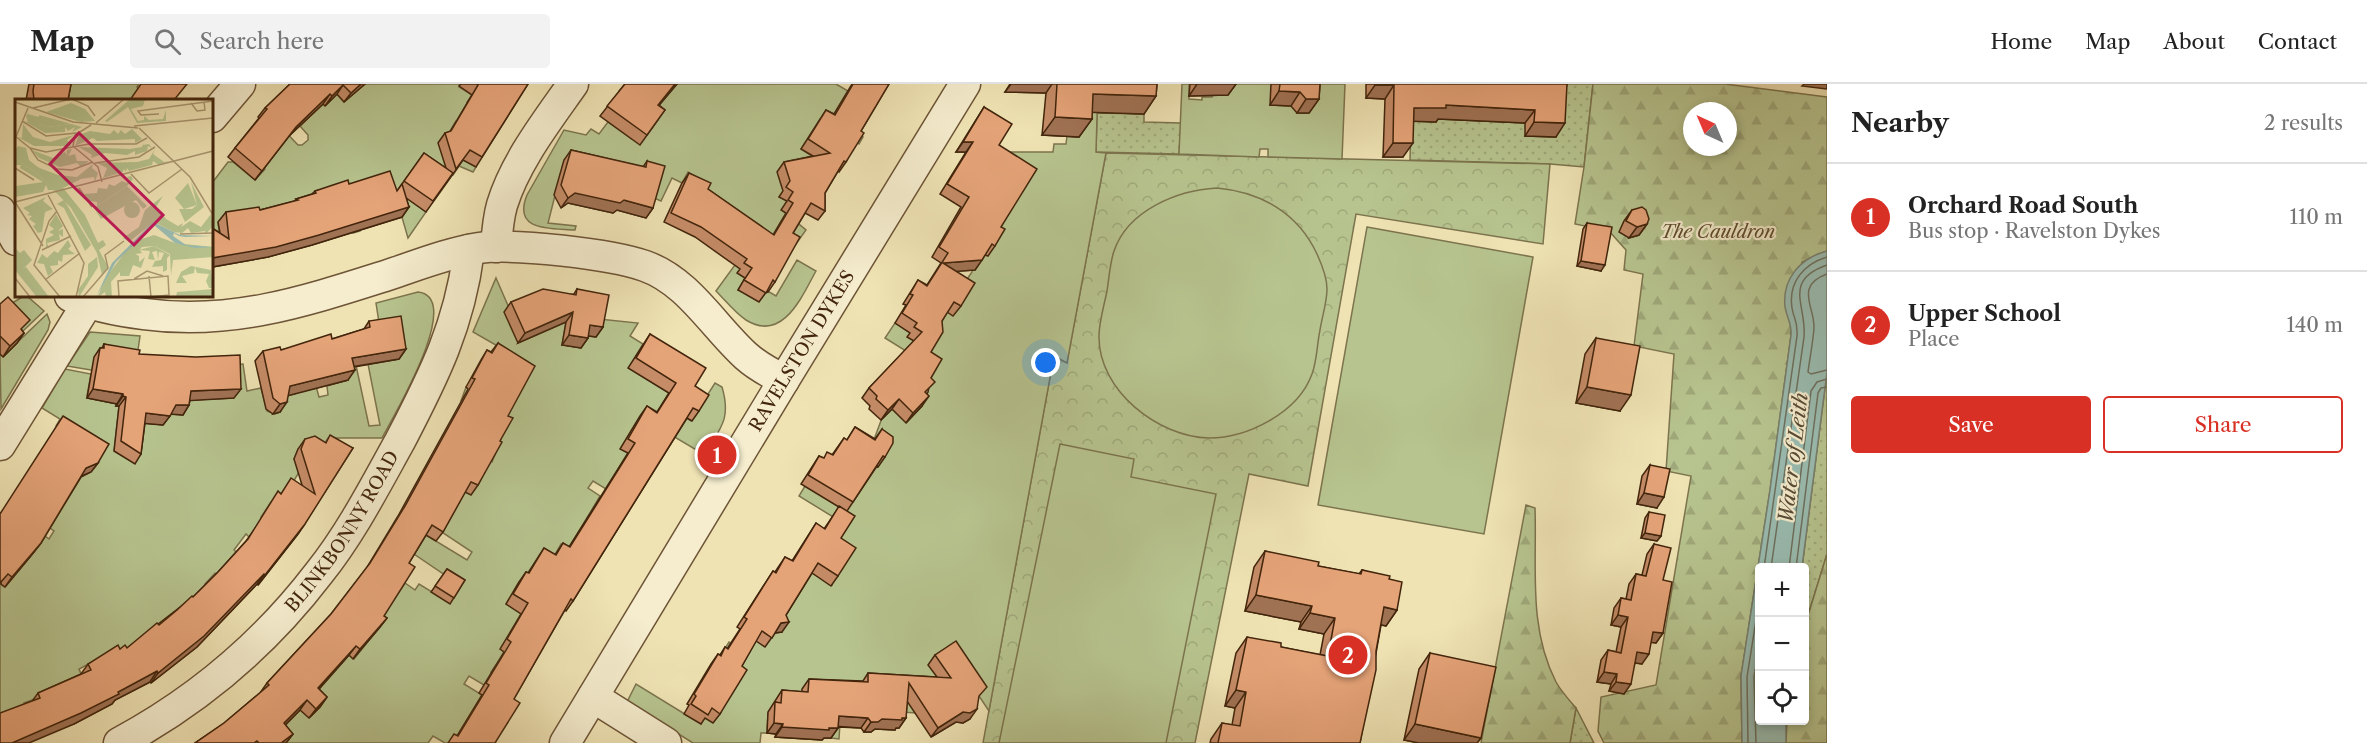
<!DOCTYPE html>
<meta charset="utf-8">
<style>
:root{--surface:#fff;--page:#f2f2f2;--text:#222;--muted:#767676;--line:#e0e0e0;--accent:#d93025}
body{margin:0;font-family:"Libre Caslon Text",serif;background:var(--page);color:var(--text)}
.controls{position:absolute;right:18px;bottom:18px;display:grid;overflow:hidden;border-radius:6px;box-shadow:0 3px 9px #0003}
.controls button{width:54px;height:54px;display:grid;place-items:center;padding:0;border:0;border-bottom:2px solid var(--line);background:var(--surface);color:var(--text);font:30px sans-serif}
.compass{position:absolute;left:1683px;top:18px;width:54px;height:54px;border-radius:50%;background:var(--surface);box-shadow:0 3px 9px #0003;rotate:316deg}
.you{position:absolute;left:1046px;top:279px;width:21px;height:21px;margin:-15px;border:4px solid #fff;border-radius:50%;background:#1a73e8;box-shadow:0 0 0 9px #1a73e833}
.badge{display:grid;place-items:center;width:39px;height:39px;border-radius:50%;background:var(--accent);color:#fff;font-size:20px;font-weight:700}
.pin{position:absolute;translate:-50% -50%;border:3px solid #fff;box-shadow:0 2px 6px #0006}
.list{margin:0;padding:0;list-style:none}
h2{display:flex;justify-content:space-between;align-items:center;height:78px;margin:0;padding:0 24px;font-size:26px}
h2 small{font-size:20px;font-weight:400;color:var(--muted)}
.list li{display:grid;grid-template-columns:39px 1fr auto;gap:18px;align-items:center;box-sizing:border-box;height:108px;padding:0 24px;border-top:2px solid var(--line)}
.list b{display:block;font-size:22px;white-space:nowrap}
.list p{margin:0;font-size:20px;white-space:nowrap;color:var(--muted)}
.list em{font-size:20px;font-style:normal;color:var(--muted)}
.actions{display:flex;gap:12px;padding:18px 24px}
.actions a{flex:1;padding:14px 0;border:2px solid var(--accent);border-radius:6px;text-align:center;font-size:21px;color:var(--accent)}
.actions .main{background:var(--accent);color:#fff}
.icon{flex:none;width:33px;height:33px;fill:none;stroke:currentColor;stroke-width:2;stroke-linecap:round;stroke-linejoin:round}
.map{position:relative;flex:none;width:1827px;height:659px;overflow:hidden}
header{display:flex;align-items:center;gap:36px;box-sizing:border-box;height:84px;padding:0 30px;background:var(--surface);border-bottom:2px solid var(--line)}
header strong{font-size:28px}
nav{display:flex;gap:33px;margin-inline-start:auto;font-size:21px}
.search{width:420px;height:54px;background:var(--page);display:flex;align-items:center;gap:15px;box-sizing:border-box;padding:0 21px;border-radius:6px;color:var(--muted);font-size:22px}
main{display:flex}
aside{flex:1;background:var(--surface)}
.map>svg:first-child{display:block}
.grass{fill:url(#grass-dots);stroke:#7c744e;stroke-width:1.5}
.forest{fill:url(#forest-firs);stroke:#7c744e;stroke-width:1.5;fill-rule:evenodd}
.park{fill:url(#park-crowns);stroke:#7c744e;stroke-width:1.5}
.garden{fill:#b7c48f;stroke:#7c744e;stroke-width:1.5}
.water{fill:#9abdb2;stroke:#778070;stroke-width:1.5}
.lines{fill:none;stroke-linecap:round;stroke-linejoin:round}
.shore{stroke:#6e715f;stroke-width:1.5}
.minor-casing{stroke:#6d5436;stroke-width:33}
.minor{stroke:#f5edce;stroke-width:30}
.wall{fill:#c58c67;stroke:#42250c;stroke-width:1.5}
.shaded-wall{fill:#a07254;stroke:#42250c;stroke-width:1.5}
.building{fill:#e5a378;stroke:#42250c;stroke-width:1.5}
.labels{text-anchor:middle;dominant-baseline:central;stroke-width:4.5;stroke-linejoin:round;paint-order:stroke}
.park-label{font-size:18px;font-style:italic;fill:#5f4d2d;stroke:#f5edce}
.street-label{font-size:18px;fill:#42250c;stroke:#f5edce}
.water-label{font-size:20px;font-style:italic;fill:#584b36;stroke:#f5edce}
.inset-road{fill:none;stroke:#aa9771;stroke-width:1.5}
.view{fill:#c2185b;fill-opacity:0.15;stroke:#c2185b;stroke-width:3}
.inset-edge{fill:none;stroke:#42250c;stroke-width:3}
</style>
<header>
<strong>Map</strong>
<div class="search"><svg class="icon" aria-label="search" viewBox="0 0 24 24"><circle cx="10" cy="10" r="6"/><path d="M15 15l6 6"/></svg>Search here</div>
<nav><a>Home</a><a>Map</a><a>About</a><a>Contact</a></nav>
</header>
<main>
<div class="map">
<svg width="1827" height="659" viewBox="0 0 1827 659">
<defs>
<pattern id="grass-dots" width="8" height="8" patternUnits="userSpaceOnUse" patternTransform="scale(1.5)"><rect width="8" height="8" fill="#b7c48f"/><path d="M2 2h.1M6 6h.1" fill="none" stroke="#9fa87a" stroke-width="1.8" stroke-linecap="round"/></pattern>
<pattern id="forest-firs" width="22" height="20" patternUnits="userSpaceOnUse" patternTransform="scale(1.5)"><rect width="22" height="20" fill="#b7c48f"/><path d="M5 1l3.5 6h-7zM16 11l3.5 6h-7z" fill="#9fa87a"/></pattern>
<pattern id="park-crowns" width="20" height="18" patternUnits="userSpaceOnUse" patternTransform="scale(1.5)"><rect width="20" height="18" fill="#b7c48f"/><path d="M2 6a3 3 0 1 1 6 0M12 15a3 3 0 1 1 6 0" fill="none" stroke="#9fa87a"/></pattern>
</defs>
<rect width="100%" height="100%" fill="#efe3b4"/>
<filter id="stains"><feTurbulence type="fractalNoise" baseFrequency=".00333" numOctaves="4"/><feColorMatrix values="0 0 0 0 .2 0 0 0 0 .09 0 0 0 0 .02 0 0 0 .5 -.17"/></filter>
<radialGradient id="worn" r=".72"><stop offset=".6" stop-color="#630" stop-opacity="0"/><stop offset="1" stop-color="#630" stop-opacity=".3"/></radialGradient>
<g class="grass">
<polygon points="1437,0 1593,0 1584,83 1550,80 1410,76 1411,37 1436,37"/>
<polygon points="1097,29 1144,30 1144,38 1181,39 1179,70 1096,68"/>
<polygon points="1827,288 1827,470 1805,541 1804,484 1802,484"/>
<polygon points="1576,624 1594,659 1570,659"/>
</g>
<g class="forest">
<path d="M1593 0H1725L1827 13V167L1802 178 1788 232 1791 238V251L1770 406 1741 592 1742 659H1604L1598 647 1601 613 1656 601 1691 392 1666 387 1674 270 1634 262 1643 190 1624 186 1626 166 1609 147 1575 140 1584 83ZM1692 27H1728V63H1692Z"/>
<path d="M1526 421 1535 424C1537 484 1528 543 1556 598 1561 607 1569 616 1576 624L1570 659H1481Z"/>
<polygon points="1827,470 1827,659 1786,659 1787,637 1804,636 1805,541"/>
</g>
<polygon class="park" points="1106,69 1550,80 1543,160 1356,130 1308,402 1249,390 1195,659 983,659 1054,271 1067,278"/>
<g class="garden">
<polygon points="66,0 139,0 137,3 139,5 132,16 62,16"/>
<polygon points="356,0 460,0 459,3 472,11 467,18 488,32 478,49 456,37 444,57 448,67 476,83 473,88 459,82 453,91 439,81 398,107 426,128 408,154 397,116 348,108 360,147 353,149 341,107 252,133 218,139 222,167 212,166 212,99 228,78 233,78 255,96 265,85 260,81 277,39 298,61 302,61 308,56 308,51 300,42 335,8 344,18"/>
<path d="M677 0H836L848 7 832 34 863 53 859 60 820 35 801 65 813 73 787 101 779 113 787 117 782 126 806 146 794 163 745 194 738 206H766L776 212 797 176 816 187C802 212 783 259 746 236 735 229 725 216 716 207L735 181 727 175 747 147 719 128 698 94 688 88 682 99 672 94 661 117 564 76 548 139 576 142 575 146C551 144 512 148 527 111L564 46 586 51 591 45 599 50 608 38 632 55 642 58 658 36 619 7 624 1 636 10Z"/>
<polygon points="1098,0 1096,68 1106,69 1067,279 1054,272 989,627 949,567 940,598 916,629 841,624 839,655 831,654 801,618 774,629 768,629 767,649 761,649 760,659 693,659 627,618 636,600 701,640 719,574 729,558 748,570 794,478 832,501 834,463 848,442 799,412 805,402 835,420 865,380 882,334 892,325 906,338 922,322 913,294 935,285 885,254 895,239 910,249 929,250 972,188 994,68 1053,68 1054,60 1066,60 1067,52 1079,53"/>
<polygon points="1182,0 1189,0 1189,15 1202,16 1202,13 1212,13 1213,11 1229,0 1345,0 1342,75 1268,73 1268,65 1260,65 1259,73 1179,70"/>
<path d="M1217 104C1261 108 1298 129 1317 170 1322 181 1327 194 1327 205 1327 218 1322 233 1320 246 1317 260 1317 277 1312 290 1298 329 1247 354 1209 354 1158 353 1098 306 1099 252 1099 238 1104 222 1107 207 1109 194 1110 179 1114 167 1128 126 1178 106 1217 104Z"/>
<polygon points="1367,143 1533,173 1484,450 1318,421"/>
<path d="M496 194 510 226 566 238 562 261 583 251 599 235 638 239 630 252 643 260 629 284 669 309 663 319 691 337 715 299 722 303C732 337 719 345 703 373L700 368 641 333 621 365 628 369 606 405 593 397 588 404 600 412 569 464 561 460 549 481 522 500 519 498 506 520 529 534 491 588 489 604 469 592 464 600 482 611 453 659H445L433 652 428 659H284L283 644 300 626 312 631 317 625 319 605 349 571 354 575 385 536 382 533 405 499 415 506 419 500 450 519 461 502 414 470 426 451 467 476 472 468 431 441 446 353 492 378 496 368 477 357 490 333 461 317 466 303 509 327 508 268 473 248Z"/>
<path d="M418 208C465 213 393 333 382 354H328L318 369 301 363 298 365 294 375 302 383 292 400 274 420 271 418 261 433 278 446 249 453 246 450 234 466 255 485 217 491 215 489 205 500 207 502 152 581 96 576 79 585 84 597 24 619 27 626 0 636V499L4 503 30 473 45 452 49 455 54 447 29 429 96 365 56 342 60 335 42 324 65 285 91 290 87 312 118 309 116 321 119 322 114 367 142 315 185 283 243 280 247 307 261 304 267 327 275 330 281 327 280 313 295 310 287 275 311 284 319 313 328 311 327 302 348 296 351 258 369 342 380 341 368 280 380 245 376 219Z"/>
<polygon points="24,212 27,212 44,227 23,247 2,225"/>
<polygon points="47,230 50,238 48,246 1,325 0,270 3,272"/>
<polygon points="90,248 140,252 136,280 91,286 67,282"/>
<polygon points="1060,360 1134,375 1131,393 1216,410 1166,659 999,659"/>
</g>
<path class="water" d="M1827 167V288L1802 483 1760 484V636L1786 637V659H1742L1741 592 1770 406 1791 251C1792 240 1787 234 1785 223 1782 195 1800 174 1827 167Z"/>
<g class="lines">
<g class="shore">
<path d="M1827 190C1794 202 1815 223 1814 244 1813 258 1810 273 1808 288L1811 290 1827 286"/>
<path d="M1764 484 1797 252C1798 237 1794 236 1792 224 1788 198 1804 180 1827 173"/>
<path d="M1771 484 1804 253C1807 221 1782 197 1827 181"/>
<polyline points="1789,484 1811,307 1817,298 1827,295"/>
<polyline points="1796,484 1818,309 1821,304 1827,303"/>
<polyline points="1748,659 1747,593 1760,511"/>
<polyline points="1756,659 1754,593 1760,559"/>
</g>
<g class="minor-casing">
<g id="minor">
<polyline points="212,33 240,0"/>
<polyline points="0,127 16,156"/>
<path d="M496 163C497 149 498 135 502 121 515 78 547 37 573 0"/>
<path d="M70 212C93 222 119 227 144 230 232 242 306 217 388 191 418 181 448 169 479 164 514 159 611 170 645 182 688 197 713 242 746 272 757 282 770 289 784 296"/>
<polyline points="0,361 92,212"/>
<polyline points="593,613 666,659"/>
<path id="s1" d="M119 659C199 616 264 561 319 489 351 449 375 402 400 357 434 292 460 240 469 166"/>
<path id="s2" d="M565 659 784 296 965 0"/>
</g>
</g>
<use href="#minor" class="minor"/>
</g>
<g class="wall">
<polygon points="29,0 71,0 68,16 26,16"/>
<polygon points="290,0 365,0 344,18 337,10 325,22 323,20 289,52 255,96 228,73 235,64 259,34 258,33 265,24"/>
<polygon points="461,0 528,0 476,83 463,76 426,128 406,114 409,123 402,133 312,161 268,173 212,183 212,144 220,149 218,138 226,128 260,126 295,117 296,115 312,110 315,107 349,100 397,107 424,69 446,84 438,59 445,49 450,48 472,11 459,2"/>
<polygon points="625,0 677,0 659,21 665,26 640,61 600,32"/>
<polygon points="852,0 889,0 861,47 846,78 839,88 838,87 825,109 825,127 818,136 805,129 793,149 775,198 768,208 767,207 759,218 738,206 745,194 737,189 740,185 695,153 664,138 682,99 689,89 708,105 773,151 786,129 781,126 787,117 779,113 783,107 777,88 784,78 813,72 801,65 826,26 834,30"/>
<polygon points="1010,0 1157,0 1156,12 1144,30 1092,28 1092,35 1079,53 1042,51 1046,9 1005,8"/>
<polygon points="1190,0 1236,0 1228,11 1189,12"/>
<polygon points="1271,0 1320,0 1319,15 1309,29 1297,29 1291,22 1270,21"/>
<polygon points="1366,0 1567,0 1556,53 1525,52 1525,39 1438,35 1436,38 1413,37 1403,73 1383,73 1385,15 1366,14"/>
<polygon points="984,23 999,61 1001,143 995,162 988,172 985,171 975,186 957,187 961,222 953,232 947,228 942,237 931,268 931,294 928,308 927,310 922,322 906,339 892,325 881,336 869,325 870,322 862,314 869,304 914,257 907,253 910,249 895,239 906,221 903,220 918,196 927,201 941,179 932,173 961,123 940,110 966,68 956,68"/>
<polygon points="571,66 643,83 647,77 653,124 646,134 617,126 613,129 568,119 561,124 554,111 564,76"/>
<polygon points="1632,126 1647,140 1639,151 1629,154 1619,148 1624,137"/>
<polygon points="1587,139 1601,187 1577,182 1583,145"/>
<polygon points="577,205 603,243 596,253 588,252 588,254 581,264 562,261 566,238 518,259 504,228 511,218 574,210"/>
<polygon points="0,220 24,249 17,259 3,273 0,270"/>
<polygon points="369,237 406,265 399,275 354,283 348,296 288,311 280,328 273,330 266,325 255,277 263,267 281,266 332,255 364,245"/>
<polygon points="650,250 695,302 699,327 692,337 687,334 573,517 566,527 565,526 514,615 495,659 457,652 482,611 479,609 504,568 500,565 521,530 506,520 519,498 526,488 528,489 544,464 555,471 563,459 569,463 628,369 620,365 640,332 647,322 657,328 669,309 628,284"/>
<polygon points="1596,254 1620,327 1576,319 1585,270"/>
<polygon points="498,259 508,332 500,357 478,401 471,411 465,408 443,448 436,457 426,451 409,479 384,532 387,534 380,543 353,575 349,571 319,605 327,613 320,623 309,634 300,626 285,641 293,650 286,659 195,659 224,639 260,609 267,599 331,530 366,485 398,432 468,305 466,303 481,276 487,266 491,268"/>
<polygon points="104,260 139,270 234,314 190,316 189,321 183,331 171,330 163,341 145,339 141,370 135,380 114,367 119,322 116,322 117,320 87,314 94,273 100,264 102,264"/>
<polygon points="855,343 875,355 882,345 885,373 878,383 877,382 847,427 841,454 838,492 831,502 812,489 786,531 782,548 775,549 765,563 756,557 742,582 720,630 713,639 705,634 701,640 684,630 689,621 687,620 711,580 718,570 720,571 725,563 727,565 740,545 737,543 773,487 775,488 785,473 792,477 816,439 824,445 839,423 801,400 819,372 823,374 832,371 844,354 847,356"/>
<polygon points="305,355 353,364 298,450 258,501 257,500 197,563 151,599 150,598 115,616 112,620 74,640 33,616 38,609 81,590 88,580 120,565 127,564 193,513 218,488 246,457 281,409 302,401 294,375 298,365"/>
<polygon points="98,379 91,388 81,393 41,459 34,468 5,503 1,500 0,429"/>
<polygon points="1650,381 1657,424 1637,420 1642,392"/>
<polygon points="1649,428 1661,452 1657,457 1641,454 1645,434"/>
<polygon points="1654,460 1663,496 1663,549 1656,559 1651,558 1642,580 1635,579 1624,610 1609,607 1611,600 1597,598 1601,576 1608,566 1616,568 1621,543 1611,541 1614,524 1621,514 1626,515 1629,500 1636,490 1642,491 1647,470"/>
<polygon points="1265,467 1318,482 1359,490 1362,486 1389,495 1397,526 1386,542 1381,541 1360,659 1210,659 1211,655 1222,639 1232,641 1235,624 1225,622 1236,569 1247,553 1281,563 1320,571 1324,550 1299,545 1301,538 1245,527 1254,483"/>
<polygon points="447,485 465,496 450,520 431,508"/>
<polygon points="1430,569 1481,654 1477,659 1419,659 1404,656 1419,585"/>
<polygon points="935,571 978,615 970,635 963,639 956,638 931,653 907,617 906,634 899,644 896,644 895,646 875,645 871,648 864,648 861,644 838,643 838,644 831,654 824,654 822,656 775,653 776,650 767,649 768,628 782,606 802,608 802,605 809,595 863,597 868,589 937,593 928,581"/>
</g>
<g class="shaded-wall">
<polygon points="361,0 365,0 344,18 351,9"/>
<polygon points="675,0 677,0 651,31 658,21"/>
<polygon points="1011,0 1052,0 1046,9 1005,8"/>
<polygon points="1197,0 1236,0 1228,11 1189,12"/>
<polygon points="1804,0 1827,0 1827,5 1802,2"/>
<polygon points="343,1 337,10 325,22 332,12"/>
<polygon points="1375,1 1394,1 1385,15 1366,14"/>
<polygon points="1279,7 1300,8 1291,22 1270,21"/>
<polygon points="330,10 323,20 289,52 255,96 296,43"/>
<polygon points="1093,10 1156,12 1144,30 1081,28"/>
<polygon points="1306,15 1319,15 1309,29 1297,29"/>
<polygon points="1446,21 1535,26 1525,39 1438,35 1436,38 1404,37 1414,24"/>
<polygon points="1055,33 1092,35 1079,53 1042,51"/>
<polygon points="1534,38 1565,39 1556,53 1525,52"/>
<polygon points="963,58 973,58 966,68 956,68"/>
<polygon points="1393,59 1413,59 1403,73 1383,73"/>
<polygon points="575,109 624,116 653,124 646,134 617,126 613,129 568,119 561,124 568,114"/>
<polygon points="409,123 402,133 312,161 268,173 212,183 212,174"/>
<polygon points="1647,140 1639,151 1629,154 1637,143"/>
<polygon points="982,176 975,186 936,189 943,179"/>
<polygon points="1581,177 1605,181 1601,187 1577,182"/>
<polygon points="573,228 566,238 518,259 525,249"/>
<polygon points="590,241 603,243 596,253 583,251"/>
<polygon points="24,249 17,259 3,273 10,262"/>
<polygon points="569,251 588,254 581,264 562,261"/>
<polygon points="406,265 399,275 345,284 352,274"/>
<polygon points="355,286 348,296 283,313 290,302"/>
<polygon points="1587,303 1631,311 1620,327 1576,319"/>
<polygon points="93,305 123,310 117,320 87,314"/>
<polygon points="241,305 234,314 184,317 191,307"/>
<polygon points="123,312 126,313 119,322 116,322"/>
<polygon points="929,312 922,322 906,339 913,329"/>
<polygon points="899,315 892,325 881,336 888,326"/>
<polygon points="287,318 280,328 273,330 280,320"/>
<polygon points="176,321 189,321 183,331 169,330"/>
<polygon points="146,329 170,332 163,341 139,339"/>
<polygon points="98,379 91,388 79,393 86,384"/>
<polygon points="1644,409 1664,413 1657,424 1637,420"/>
<polygon points="305,440 298,450 258,501 265,491"/>
<polygon points="1645,449 1661,452 1657,457 1641,454"/>
<polygon points="41,459 34,468 5,503 12,493"/>
<polygon points="264,490 257,500 197,563 151,599 158,589"/>
<polygon points="1256,511 1312,522 1301,538 1245,527"/>
<polygon points="1384,523 1397,526 1386,542 1373,539"/>
<polygon points="1310,529 1335,534 1324,550 1299,545"/>
<polygon points="1618,531 1628,533 1621,543 1611,541"/>
<polygon points="387,534 380,543 353,575 360,565"/>
<polygon points="789,538 782,548 774,549 781,539"/>
<polygon points="1653,548 1663,549 1656,559 1646,558"/>
<polygon points="356,562 349,571 311,614 318,604"/>
<polygon points="1637,568 1649,570 1642,580 1630,578"/>
<polygon points="157,587 150,598 115,616 112,620 74,640 29,659 12,659 118,608"/>
<polygon points="1604,588 1617,590 1611,600 1597,598"/>
<polygon points="1616,598 1631,600 1624,610 1609,607"/>
<polygon points="1236,606 1246,608 1235,624 1225,622"/>
<polygon points="327,613 320,623 309,634 316,625"/>
<polygon points="307,616 300,626 277,649 284,639"/>
<polygon points="977,625 970,635 963,639 956,638 931,653 938,644 963,628"/>
<polygon points="839,632 868,634 861,644 832,642"/>
<polygon points="906,634 899,644 896,644 895,646 875,645 871,648 864,648 871,638 882,635"/>
<polygon points="774,639 783,640 776,650 767,649"/>
<polygon points="1415,640 1481,654 1477,659 1419,659 1404,656"/>
<polygon points="782,643 829,644 838,644 831,654 824,654 822,656 775,653"/>
<polygon points="293,650 286,659 281,659"/>
</g>
<g class="building">
<polygon points="34,0 71,0 68,16 34,16 33,7"/>
<polygon points="141,0 187,0 174,16 130,16"/>
<polygon points="290,0 361,0 351,9 343,1 332,12 330,10 296,43 262,87 235,64 267,25 265,24"/>
<polygon points="477,0 528,0 482,73 470,66 456,85 445,49 451,47 478,1"/>
<polygon points="625,0 675,0 658,21 665,26 647,51 607,22"/>
<polygon points="853,0 889,0 861,47 864,49 846,78 844,77 825,109 825,127 811,119 793,149 800,153 775,198 773,196 766,209 744,196 752,184 744,179 747,175 701,143 671,129 689,89 711,99 708,105 774,151 793,119 788,116 793,108 786,103 790,97 784,78 830,69 808,55 826,26 835,31"/>
<polygon points="1057,0 1157,0 1156,12 1093,10 1092,35 1055,33"/>
<polygon points="1280,0 1320,0 1319,15 1306,15 1300,8 1279,7"/>
<polygon points="1375,0 1567,0 1565,39 1534,38 1535,26 1446,21 1446,24 1414,24 1413,59 1393,59 1394,1 1375,1"/>
<polygon points="984,23 1012,40 999,61 1037,85 1001,143 1005,145 995,162 992,160 982,176 943,179 975,199 961,222 954,218 942,237 943,248 931,268 942,275 931,294 935,298 925,308 929,312 913,329 899,315 888,326 876,315 877,312 869,304 922,248 914,243 917,239 902,229 913,211 910,210 918,196 927,202 948,169 939,163 969,113 947,100 973,58 963,58"/>
<polygon points="571,66 646,83 647,77 665,82 653,124 624,116 620,119 575,109 568,114 561,101"/>
<polygon points="424,69 453,89 433,117 404,97"/>
<polygon points="390,87 397,107 402,100 409,123 319,151 276,163 212,174 212,144 229,155 226,128 259,123 260,126 298,116 296,115 316,109 315,107 348,96 349,100"/>
<polygon points="1642,123 1646,126 1649,135 1647,140 1637,143 1626,137 1632,126"/>
<polygon points="1587,139 1612,143 1605,181 1581,177"/>
<polygon points="543,205 576,211 577,205 609,211 603,243 590,241 588,254 569,251 573,228 525,249 511,218"/>
<polygon points="8,213 30,236 21,245 24,249 10,262 0,252 0,220"/>
<polygon points="401,232 406,265 352,274 355,286 290,302 287,318 280,320 273,314 263,267 280,263 281,266 331,250 332,255 370,243 369,237"/>
<polygon points="650,250 706,284 695,302 709,311 699,327 693,324 573,517 571,515 514,615 520,619 495,659 448,659 454,650 458,652 489,601 486,599 511,558 507,555 528,519 513,510 526,488 529,489 544,464 556,471 563,459 570,463 635,359 628,355 647,322 657,329 676,299 636,274"/>
<polygon points="1596,254 1640,262 1631,311 1587,303"/>
<polygon points="498,259 535,282 508,332 513,334 500,357 502,358 478,401 471,398 443,448 432,441 409,479 415,483 384,532 387,534 360,565 356,562 318,604 327,613 316,625 307,616 284,639 293,650 281,659 259,659 257,657 254,659 195,659 224,639 269,601 267,599 331,530 370,479 405,422 475,295 472,294 487,266 492,269"/>
<polygon points="104,260 140,266 139,270 196,273 240,271 241,305 191,307 189,321 176,321 170,332 146,329 141,370 121,357 126,313 123,312 123,310 93,305 100,264 104,264"/>
<polygon points="63,332 109,360 98,379 86,384 41,459 12,493 8,490 0,499 0,430"/>
<polygon points="855,343 875,356 882,345 893,353 893,359 885,373 883,372 853,418 808,391 819,372 824,374 827,368 833,371 844,354 847,356"/>
<polygon points="330,351 353,364 305,440 265,491 264,490 204,552 158,589 157,587 118,608 119,610 81,629 12,659 0,659 0,629 40,614 38,609 91,586 88,580 118,561 120,565 125,561 127,564 157,539 159,541 177,526 192,512 193,513 218,488 248,455 278,407 281,410 291,394 315,410 301,365 305,355 315,352 326,359"/>
<polygon points="1650,381 1670,385 1664,413 1644,409"/>
<polygon points="839,422 855,432 841,454 856,464 838,492 818,479 786,531 789,538 781,539 772,554 762,547 742,582 747,586 720,630 712,624 708,631 691,620 696,612 694,610 718,570 721,572 725,563 728,565 747,535 744,533 773,487 776,489 785,473 793,477 816,439 825,445"/>
<polygon points="1649,428 1665,431 1661,452 1645,449"/>
<polygon points="1654,460 1671,464 1663,496 1672,498 1663,549 1653,548 1649,570 1637,568 1631,600 1616,598 1617,590 1604,588 1608,566 1621,569 1628,533 1618,531 1621,514 1631,516 1636,490 1646,492"/>
<polygon points="1265,467 1319,478 1318,482 1361,490 1362,486 1390,492 1389,495 1402,498 1397,526 1384,523 1376,567 1376,586 1360,659 1218,659 1222,639 1240,642 1246,608 1236,606 1247,553 1281,559 1281,563 1328,572 1335,534 1310,529 1312,522 1256,511"/>
<polygon points="447,485 465,496 454,514 435,502"/>
<polygon points="956,557 987,603 979,612 977,625 970,629 963,628 938,644 909,599 906,634 902,634 902,636 882,635 878,638 871,638 868,634 839,632 838,644 829,644 829,646 782,643 783,640 774,639 775,618 781,619 782,606 808,608 809,595 868,598 868,589 951,594 935,571"/>
<polygon points="1430,569 1496,583 1481,654 1415,640"/>
</g>
<g class="labels">
<g class="park-label">
<text x="1718" y="148">The Cauldron</text>
</g>
<g class="street-label">
<text stroke="none"><textPath href="#s2" startOffset="458">RAVELSTON DYKES</textPath></text>
<text stroke="none"><textPath href="#s1" startOffset="312">BLINKBONNY ROAD</textPath></text>
</g>
<g class="water-label">
<text transform="translate(1793 374) rotate(-83)">Water of Leith</text>
</g>
</g>
<g transform="translate(15 15)">
<rect width="198" height="198" fill="#efe3b4"/>
<path d="M173 84 182 106 169 110 160 99ZM1 150 5 154 9 151 17 161 7 171 0 162Z" fill="#b7c48f"/>
<path d="M0 51 44 84 70 116 83 144 88 141 91 146 84 151 93 168 87 176 82 154 56 109 26 78 0 59ZM176 83 189 108 170 123 164 110H177L182 106ZM148 97 141 108 151 120 163 127 168 124 165 131 159 133 139 123 114 143 108 139 124 128 130 111ZM139 136 160 144 198 148V158L158 161 156 176 155 155 139 147 127 148 96 183 97 198H91L90 193 83 198 89 181 118 143Z" fill="#b7c48f"/>
<path d="M56 4 70 10 80 22 66 23 31 13ZM24 16 35 19 56 25 32 28 24 25ZM112 87 132 107 128 110 121 101 86 120 79 109Z" fill="#b7c48f"/>
<path d="M115 0H130L128 7 116 10 123 22 129 21V17L134 21 148 20 151 11V22L122 24 113 8 92 23 90 22ZM15 12 13 15 24 18V25L32 28 56 25 67 28 57 33 60 28 53 32 50 28V33L30 34 9 22 13 23 11 17ZM8 25 18 38 35 43 59 36 52 41 56 47H19L3 38 7 39ZM117 30 127 40 120 44V40L82 42 78 39 60 47 64 36 75 32 95 35 99 31 103 35 106 31 110 35ZM129 42 128 46 134 45 137 49 133 47 132 52 120 56V52L112 56 90 54 76 59 77 56 64 48 115 50 127 48ZM3 47 11 49 14 61 22 68 43 76 62 78 78 65 77 69 83 74 80 83 79 78 66 80 48 89 12 63 0 51ZM57 50 53 57 60 55 62 62H74L66 68 62 64 45 68 24 59 17 51 38 59 50 53 52 56V51ZM140 50 138 55 149 63 154 62 144 66 138 62 137 66 114 72 112 69 111 73 109 70 108 73 88 79 92 69 82 64 122 63 134 60ZM0 59 26 78 39 91H33L31 86 28 93 0 98 1 87 28 83 5 69 6 66H0ZM116 77 118 80 112 87 82 107V103L74 102 69 95 82 94 83 89 92 90 94 85 99 87 107 82 112 84 115 81 112 78ZM102 99a8 8 0 1 1 16 0a8 8 0 1 1-16 0ZM31 98 28 102 38 110 30 113 27 133 23 134 18 127 21 125 14 120 17 117 12 116 15 114 8 109ZM97 98 102 107 86 118 80 110ZM49 101 76 146 70 152 49 109 42 105ZM109 111a8 8 0 1 1 16 0a8 8 0 1 1-16 0ZM41 115 48 127 43 132 48 130V138L44 135 45 141 32 144 34 149H31V140L39 136 34 133 39 130 34 126ZM196 115 198 127 191 135 190 132 176 134 173 129 167 134 159 133 175 122 186 128ZM53 141 56 147 53 150 60 155 48 156 47 163 43 161V166L35 167 38 173 33 177 29 165 22 164 27 155 32 159 39 152 43 154ZM139 147 155 156 152 159V171L148 173V167L137 168 140 162 146 161 149 154 144 153 143 161 142 152 137 153 140 161 133 160 135 152 125 151 127 154 120 155 124 157V163L130 158 126 169 118 166 114 177H105V171L120 152ZM82 158 83 168 64 198 63 191 73 177V165ZM0 162 7 170 11 168 34 198 21 197 0 171ZM176 167 196 171 198 189H194L191 182 194 175 182 174 180 168 179 174 167 177 172 184H161L166 173ZM198 190V198H161L162 193Z" fill="#b7c48f"/>
<path d="M138 123 165 136 198 137 170 138 164 137 159 134 158 137 171 146 198 148 180 149 160 144 139 126 101 163 81 198 97 164Z" fill="#9abdb2"/>
<path class="inset-road" d="M57 0 73 7 80 17M0 3 58 23 123 29M176 4 182 12 190 11 189 3M18 9 56 0M144 15 126 16 123 12 198 2M7 22 31 37 62 34M81 24 109 0M76 26 60 36 58 47 83 68 87 83M119 27 198 19M124 29 175 78 198 116M0 37 15 49 31 53 74 45H121L132 39M0 40 13 9M15 49 23 61 42 70 57 71 78 63M80 64 124 58 140 48M0 69 19 81M116 75 134 94 167 70M64 89 77 108M33 96 69 164 61 198M0 103 198 52M0 103 28 147M42 112 34 122 19 166 45 198M165 135 198 134M27 151 56 137M134 177 136 198M0 179 15 198M119 180 132 172 148 177M30 181 65 154M68 198 93 169 90 156 109 142M104 198 103 182 153 177 154 196 136 198"/>
<path class="view" d="M64 34 148 116 119 146 35 65Z"/>
<rect width="198" height="198" class="inset-edge"/>
</g>
<rect width="100%" height="100%" filter="url(#stains)"/>
<rect width="100%" height="100%" fill="url(#worn)"/>
</svg>
<div class="controls">
<button>+</button>
<button>−</button>
<button><svg class="icon" aria-label="locate" viewBox="0 0 24 24"><circle cx="12" cy="12" r="6"/><path d="M12 2v4M12 18v4M2 12h4M18 12h4"/></svg></button>
</div>
<svg class="compass" viewBox="-18 -18 36 36"><path d="M0-13l5 13h-10z" fill="#e53935"/><path d="M0 13l5-13h-10z" fill="#767676"/></svg>
<div class="you"></div>
<div class="pin badge" style="left:717px;top:371px">1</div>
<div class="pin badge" style="left:1348px;top:571px">2</div>
</div>
<aside>
<h2>Nearby<small>2 results</small></h2>
<ul class="list">
<li><span class="badge">1</span><div><b>Orchard Road South</b><p>Bus stop · Ravelston Dykes</p></div><em>110 m</em></li>
<li><span class="badge">2</span><div><b>Upper School</b><p>Place</p></div><em>140 m</em></li>
</ul>
<div class="actions"><a class="main">Save</a><a>Share</a></div>
</aside>
</main>
